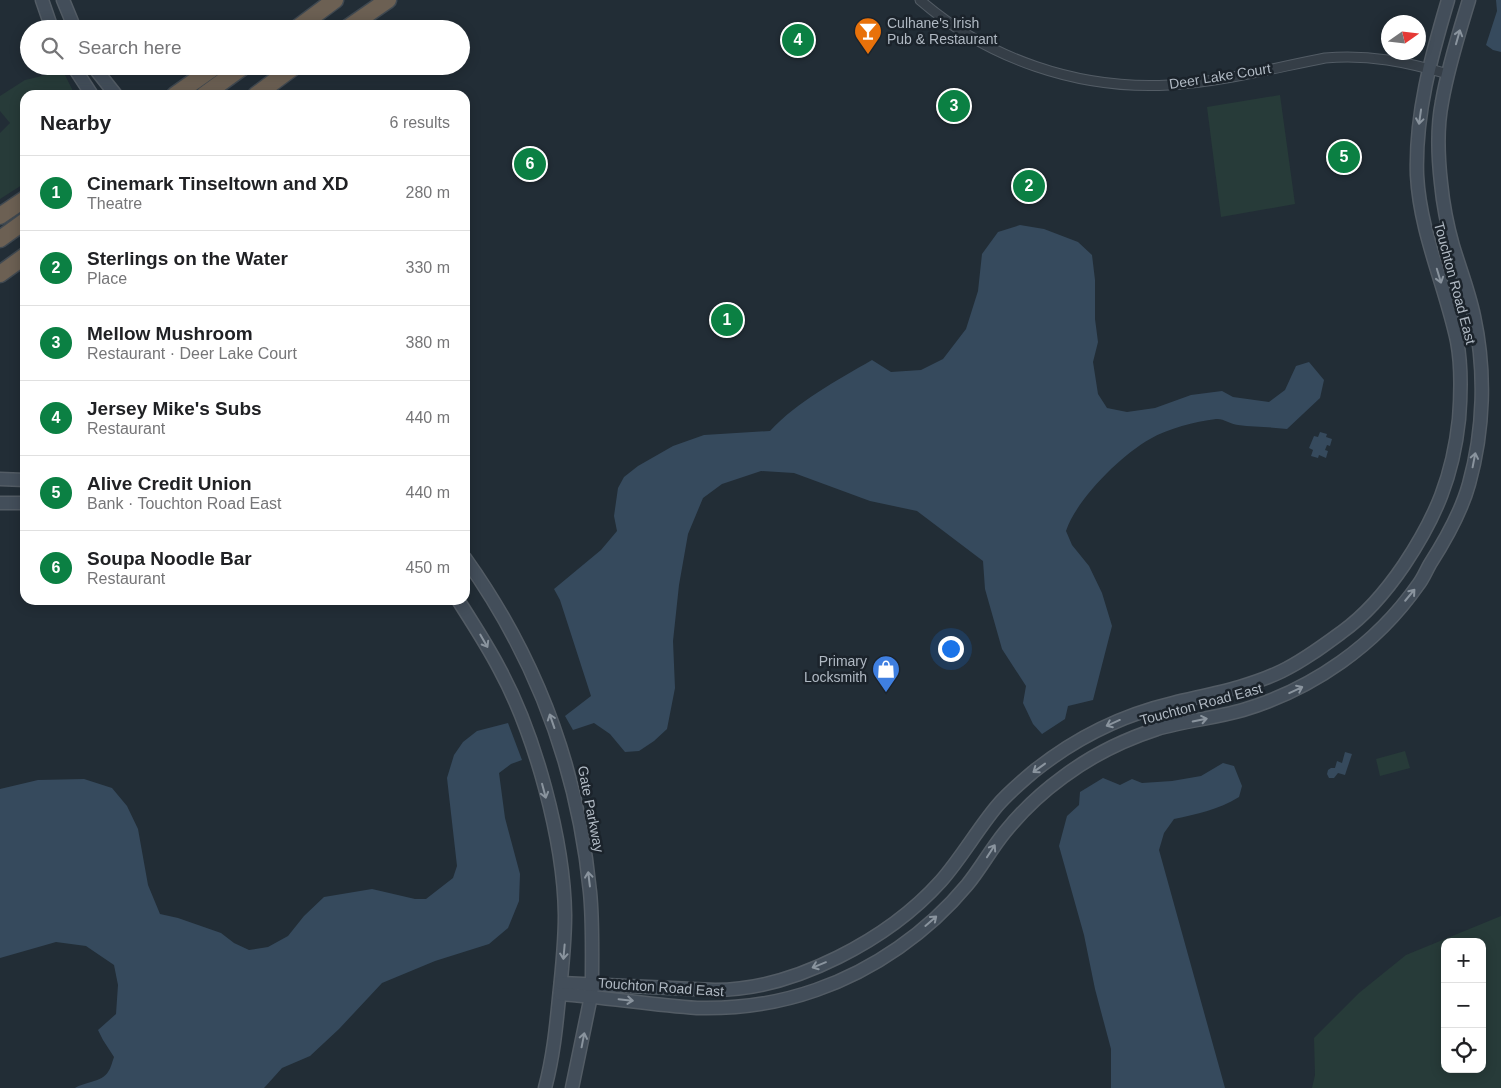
<!DOCTYPE html>
<meta charset="utf-8">
<style>
:root{--surface:#fff;--page:#f2f2f2;--text:#202124;--muted:#757577;--line:#e0e0e0;--accent:#0b8043}
body{margin:0;font-family:Helvetica,sans-serif;background:var(--page);color:var(--text)}
.controls{position:absolute;right:15px;bottom:15px;display:grid;overflow:hidden;border-radius:10px;box-shadow:0 2px 12px #0003}
.controls button{width:45px;height:45px;display:grid;place-items:center;padding:0;border:0;border-bottom:1px solid var(--line);background:var(--surface);color:var(--text);font:25px sans-serif}
.compass{position:absolute;left:1381px;top:15px;width:45px;height:45px;border-radius:50%;background:var(--surface);box-shadow:0 2px 12px #0003;rotate:76deg}
.you{position:absolute;left:950px;top:648px;width:18px;height:18px;margin:-12px;border:4px solid #fff;border-radius:50%;background:#1a73e8;box-shadow:0 0 0 8px #1a73e833}
.badge{display:grid;place-items:center;width:32px;height:32px;border-radius:50%;background:var(--accent);color:#fff;font-size:16px;font-weight:700}
.pin{position:absolute;translate:-50% -50%;border:2px solid #fff;box-shadow:0 1px 5px #0006}
.list{margin:0;padding:0;list-style:none}
h2{display:flex;justify-content:space-between;align-items:center;height:65px;margin:0;padding:0 20px;font-size:21px}
h2 small{font-size:16px;font-weight:400;color:var(--muted)}
.list li{display:grid;grid-template-columns:32px 1fr auto;gap:15px;align-items:center;box-sizing:border-box;height:75px;padding:0 20px;border-top:1px solid var(--line)}
.list b{display:block;font-size:19px;white-space:nowrap}
.list p{margin:0;font-size:16px;white-space:nowrap;color:var(--muted)}
.list em{font-size:16px;font-style:normal;color:var(--muted)}
.icon{flex:none;width:28px;height:28px;fill:none;stroke:currentColor;stroke-width:2;stroke-linecap:round;stroke-linejoin:round}
.map{position:relative;flex:none;width:1501px;height:1088px;overflow:hidden}
.search{position:absolute;background:var(--surface);box-shadow:0 2px 12px #0003;left:20px;top:20px;width:450px;height:55px;display:flex;align-items:center;gap:12px;box-sizing:border-box;padding:0 18px;border-radius:28px;color:var(--muted);font-size:19px}
.panel{position:absolute;background:var(--surface);box-shadow:0 2px 12px #0003;left:20px;top:90px;width:450px;height:515px;border-radius:15px}
.map>svg:first-child{display:block}
.green{fill:#273b39;fill-rule:evenodd}
.water{fill:#364a5d}
.lines{fill:none;stroke-linecap:round;stroke-linejoin:round}
.street-casing{stroke:#535c65;stroke-width:11}
.secondary-casing{stroke:#535c65;stroke-width:15}
.highway-casing{stroke:#404951;stroke-width:19}
.street{stroke:#353e47;stroke-width:9}
.secondary{stroke:#434e5a;stroke-width:12}
.highway{stroke:#6c6053;stroke-width:16}
.oneway{stroke:#8a949e}
.labels{text-anchor:middle;dominant-baseline:central;stroke-width:5;stroke-linejoin:round;paint-order:stroke}
.poi-label{font-size:14px;fill:#b0b9c3;stroke:#1b232b;text-anchor:start}
.street-label{font-size:14px;fill:#b0b9c3;stroke:#1b232b}
</style>
<div class="map">
<svg width="1501" height="1088" viewBox="0 0 1501 1088">
<rect width="100%" height="100%" fill="#222d36"/>
<g class="green">
<polygon points="63,71 75,95 25,95 25,183 0,199 0,133 10,123 0,111 0,96 25,80"/>
<polygon points="1280,95 1295,204 1221,217 1207,107"/>
<polygon points="1405,751 1410,768 1380,776 1376,759"/>
<path d="M1501 916V1088H1312L1315 1075 1314 1038 1359 993 1406 955ZM1445 942H1482V1069H1445Z"/>
</g>
<g class="water">
<polygon points="1496,0 1501,0 1501,52 1493,50 1486,45 1497,11"/>
<path d="M1020 225 1044 229 1078 242 1092 255 1095 280V319L1098 342 1093 362 1098 394 1107 408 1127 412 1155 408 1191 395 1222 391 1233 397 1269 402 1285 390 1296 366 1309 362 1324 380 1320 398 1287 429C1271 427 1254 427 1238 425 1230 424 1223 418 1216 419 1194 422 1169 428 1150 439 1121 455 1076 500 1066 531L1072 545 1089 566 1102 593 1112 626 1093 700 1068 706 1065 719 1042 734 1033 724 1023 703 1026 686 1002 649 985 589 983 561 917 511 870 501 794 473 761 471 722 484 703 498 688 534 679 585 673 641 675 688 667 729 654 741 639 751 625 752 610 734 594 723 573 730 565 716 591 696 560 600 554 589 601 550 617 531 614 516 618 488 624 477 638 466 673 446 704 435 770 431C798 401 836 381 872 360L891 372 921 370 943 359 966 329 978 291 982 254 998 232Z"/>
<polygon points="1320,432 1327,434 1326,437 1332,439 1330,446 1327,445 1325,450 1328,451 1326,458 1319,455 1318,458 1311,456 1313,450 1309,448 1314,436 1318,437"/>
<path d="M508 723 522 760 511 764 499 773 505 818 520 874 519 901 508 928 489 944 435 961 382 983 339 1029 310 1056 282 1068 264 1088H75C84 1082 102 1082 108 1072 111 1068 112 1062 114 1057L103 1040 98 1030 116 1014 118 985 114 965 86 946 56 942 0 958V789L38 780 84 779 112 788 127 806 138 829 148 885 160 914 178 918 221 933 234 943 249 950 268 947 288 936 304 916 324 897 372 889 415 899H426L453 878 457 866 447 778 454 755 463 742 477 731Z"/>
<polygon points="1345,752 1352,754 1345,775 1338,773 1334,778 1329,778 1327,774 1328,770 1331,768 1335,768 1337,761 1342,763"/>
<path d="M1223 763 1234 766 1242 786 1239 797C1218 810 1197 814 1174 819L1164 833 1159 850 1225 1088H1111V1049L1095 989 1084 935 1059 846 1067 816 1079 805 1080 792 1103 778 1120 785 1132 779 1142 783 1172 781 1201 776Z"/>
</g>
<g class="lines">
<g class="street-casing">
<path id="street" d="M920 0C988 59 1078 90 1169 85 1221 82 1274 68 1325 58 1369 54 1406 62 1448 74"/>
</g>
<g class="secondary-casing">
<g id="secondary">
<polyline points="42,0 52,29"/>
<polyline points="63,0 75,29"/>
<polyline points="73,66 92,95"/>
<polyline points="93,66 116,95"/>
<polyline points="0,479 25,480"/>
<polyline points="0,503 25,503"/>
<path d="M465 558C537 659 578 769 590 892 593 922 592 953 592 983L591 996 572 1088"/>
<path d="M458 600C472 622 487 645 499 668 535 734 564 840 565 915 565 943 562 971 559 998 556 1029 553 1058 545 1088"/>
<path d="M561 983 715 990C794 990 889 939 941 881 962 857 977 830 997 806 1007 794 1020 783 1033 772 1074 739 1122 715 1173 703 1210 694 1247 688 1282 671 1303 661 1323 646 1342 632 1367 614 1387 590 1404 565 1436 517 1453 476 1459 419 1461 394 1462 367 1457 341 1445 285 1420 233 1417 175 1415 115 1431 57 1448 0"/>
<path d="M560 994C605 997 651 1005 697 1008 736 1009 779 1003 816 990 874 970 928 932 967 885 981 868 991 849 1005 832 1022 811 1041 793 1063 777 1091 756 1123 740 1157 729 1185 721 1215 718 1243 710 1313 689 1376 645 1418 585 1423 579 1426 571 1430 564 1446 539 1461 513 1469 484 1484 430 1486 371 1474 316 1469 292 1460 269 1453 246 1447 225 1443 204 1441 183 1438 157 1437 127 1442 102 1448 67 1459 33 1469 0"/>
</g>
</g>
<g class="highway-casing">
<g id="highway">
<polyline points="296,29 335,0"/>
<polyline points="346,29 388,0"/>
<polyline points="175,95 216,66"/>
<polyline points="204,95 244,66"/>
<polyline points="256,95 295,66"/>
<polyline points="0,216 25,199"/>
<polyline points="0,239 25,221"/>
<polyline points="0,274 25,256"/>
</g>
</g>
<use href="#street" class="street"/>
<use href="#secondary" class="secondary"/>
<use href="#highway" class="highway"/>
</g>
<defs><path id="oneway-shaft" d="M-6 0H5M1.5-3L5.5 0L1.5 3" fill="none" stroke-width="1.6" stroke-linecap="round" stroke-linejoin="round" transform="scale(1.25)"/></defs>
<g class="oneway">
<use href="#oneway-shaft" transform="translate(1458 37) rotate(-74)"/>
<use href="#oneway-shaft" transform="translate(1420 117) rotate(98)"/>
<use href="#oneway-shaft" transform="translate(1439 276) rotate(73)"/>
<use href="#oneway-shaft" transform="translate(1474 460) rotate(-79)"/>
<use href="#oneway-shaft" transform="translate(1410 595) rotate(-50)"/>
<use href="#oneway-shaft" transform="translate(484 641) rotate(60)"/>
<use href="#oneway-shaft" transform="translate(1296 690) rotate(-25)"/>
<use href="#oneway-shaft" transform="translate(1200 720) rotate(-12)"/>
<use href="#oneway-shaft" transform="translate(552 721) rotate(-109)"/>
<use href="#oneway-shaft" transform="translate(1113 723) rotate(156)"/>
<use href="#oneway-shaft" transform="translate(1039 768) rotate(144)"/>
<use href="#oneway-shaft" transform="translate(544 791) rotate(75)"/>
<use href="#oneway-shaft" transform="translate(991 851) rotate(-57)"/>
<use href="#oneway-shaft" transform="translate(589 879) rotate(-97)"/>
<use href="#oneway-shaft" transform="translate(931 921) rotate(-41)"/>
<use href="#oneway-shaft" transform="translate(564 952) rotate(95)"/>
<use href="#oneway-shaft" transform="translate(819 965) rotate(158)"/>
<use href="#oneway-shaft" transform="translate(626 1000) rotate(6)"/>
<use href="#oneway-shaft" transform="translate(583 1040) rotate(-79)"/>
</g>
<defs>
<g id="bar-pin" transform="scale(1.4375)"><path d="M0 17L-7.5 6A9.5 9.5 0 1 1 7.5 6Z" fill="#e8710a" stroke="#1b232b"/><path d="M-6-5H6L.8 .8V4.5H3.5V6h-7V4.5H-.8V.8Z" fill="#fff"/></g>
<g id="shop-pin" transform="scale(1.4375)"><path d="M0 17L-7.5 6A9.5 9.5 0 1 1 7.5 6Z" fill="#3f7fe0" stroke="#1b232b"/><path d="M-5-2.5h2.3a2.7 3.5 0 0 1 5.4 0H5L5.5 6h-11ZM-1.5-2.5h3a1.5 2.3 0 0 0-3 0Z" fill="#fff"/></g>
</defs>
<g fill-rule="evenodd">
<use href="#bar-pin" x="868" y="31"/>
<use href="#shop-pin" x="886" y="669"/>
</g>
<g class="labels">
<g class="poi-label">
<text x="887" y="23">Culhane's Irish<tspan x="887" dy="16">Pub &amp; Restaurant</tspan></text>
<text x="867" y="661" text-anchor="end">Primary<tspan x="867" dy="16">Locksmith</tspan></text>
</g>
<g class="street-label">
<text transform="translate(1220 76) rotate(-9)">Deer Lake Court</text>
<text transform="translate(1455 283) rotate(75)">Touchton Road East</text>
<text transform="translate(1201 704) rotate(-15)">Touchton Road East</text>
<text transform="translate(591 809) rotate(79)">Gate Parkway</text>
<text transform="translate(661 987) rotate(4)">Touchton Road East</text>
</g>
</g>
</svg>
<div class="controls">
<button>+</button>
<button>−</button>
<button><svg class="icon" aria-label="locate" viewBox="0 0 24 24"><circle cx="12" cy="12" r="6"/><path d="M12 2v4M12 18v4M2 12h4M18 12h4"/></svg></button>
</div>
<svg class="compass" viewBox="-18 -18 36 36"><path d="M0-13l5 13h-10z" fill="#e53935"/><path d="M0 13l5-13h-10z" fill="#757577"/></svg>
<div class="you"></div>
<div class="pin badge" style="left:727px;top:320px">1</div>
<div class="pin badge" style="left:1029px;top:186px">2</div>
<div class="pin badge" style="left:954px;top:106px">3</div>
<div class="pin badge" style="left:798px;top:40px">4</div>
<div class="pin badge" style="left:1344px;top:157px">5</div>
<div class="pin badge" style="left:530px;top:164px">6</div>
<div class="search"><svg class="icon" aria-label="search" viewBox="0 0 24 24"><circle cx="10" cy="10" r="6"/><path d="M15 15l6 6"/></svg>Search here</div>
<section class="panel">
<h2>Nearby<small>6 results</small></h2>
<ul class="list">
<li><span class="badge">1</span><div><b>Cinemark Tinseltown and XD</b><p>Theatre</p></div><em>280 m</em></li>
<li><span class="badge">2</span><div><b>Sterlings on the Water</b><p>Place</p></div><em>330 m</em></li>
<li><span class="badge">3</span><div><b>Mellow Mushroom</b><p>Restaurant · Deer Lake Court</p></div><em>380 m</em></li>
<li><span class="badge">4</span><div><b>Jersey Mike's Subs</b><p>Restaurant</p></div><em>440 m</em></li>
<li><span class="badge">5</span><div><b>Alive Credit Union</b><p>Bank · Touchton Road East</p></div><em>440 m</em></li>
<li><span class="badge">6</span><div><b>Soupa Noodle Bar</b><p>Restaurant</p></div><em>450 m</em></li>
</ul>
</section>
</div>
